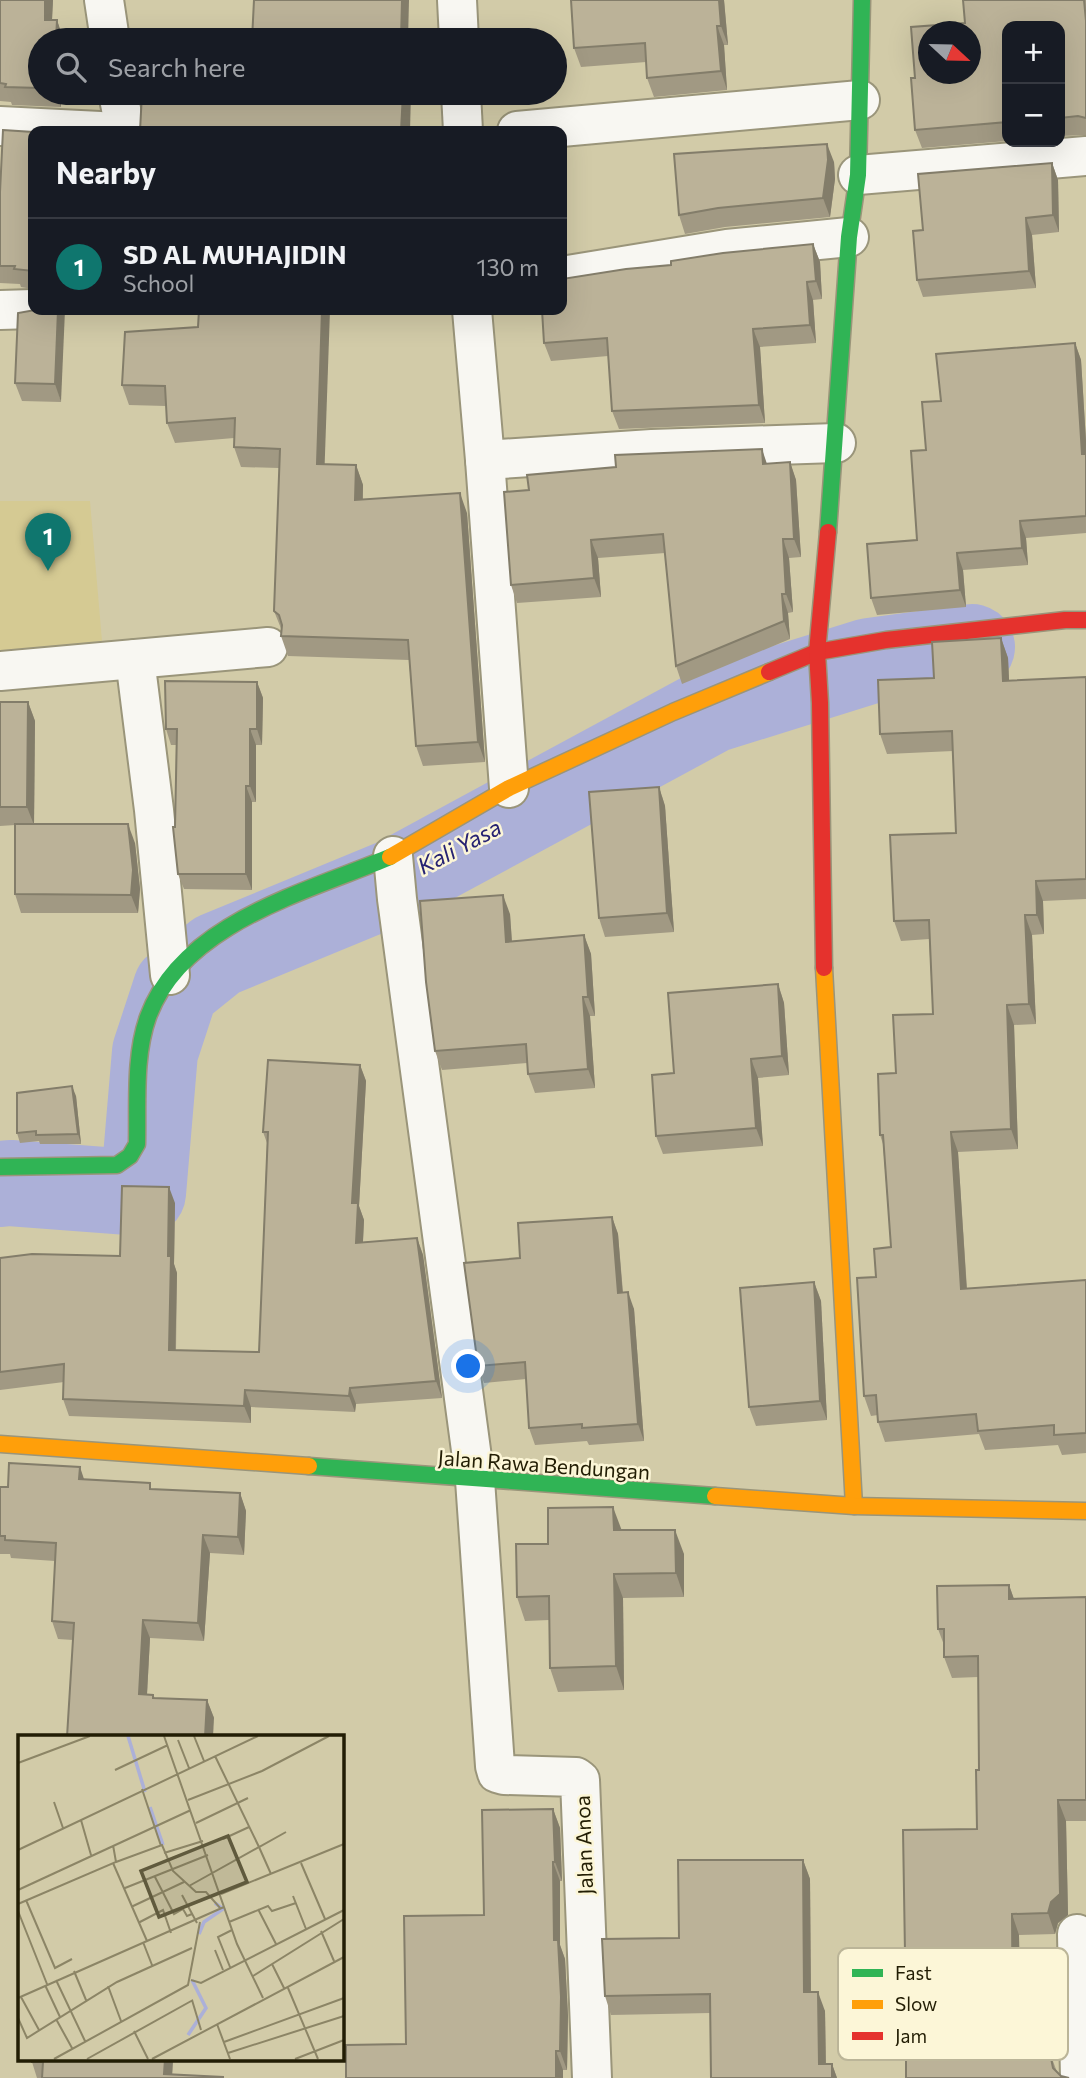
<!DOCTYPE html>
<meta charset="utf-8">
<style>
:root{--surface:#171b24;--page:#20242c;--text:#f1f3f6;--muted:#9ea1a6;--line:#363941;--accent:#0f766e}
body{margin:0;font-family:Commissioner,sans-serif;background:var(--page);color:var(--text)}
.controls{position:absolute;right:21px;top:21px;display:grid;overflow:hidden;border-radius:14px;box-shadow:0 7px 28px #0002}
.controls button{width:63px;height:63px;display:grid;place-items:center;padding:0;border:0;border-bottom:2px solid var(--line);background:var(--surface);color:var(--text);font:35px sans-serif}
.compass{position:absolute;left:918px;top:21px;width:63px;height:63px;border-radius:50%;background:var(--surface);box-shadow:0 7px 28px #0002;rotate:112deg}
.you{position:absolute;left:469px;top:1367px;width:24px;height:24px;margin:-18px;border:5px solid #fff;border-radius:50%;background:#1a73e8;box-shadow:0 0 0 10px #1a73e833}
.badge{display:grid;place-items:center;width:46px;height:46px;border-radius:50%;background:var(--accent);color:#fff;font-size:23px;font-weight:700}
.pin{position:absolute;translate:-50% -58px;filter:drop-shadow(0 2px 4px #0008)}
.pin::after{content:'';position:absolute;top:37px;width:24px;height:21px;background:inherit;clip-path:polygon(0 0,100% 0,50% 100%)}
.list{margin:0;padding:0;list-style:none}
h2{display:flex;justify-content:space-between;align-items:center;height:91px;margin:0;padding:0 28px;font-size:30px}
h2 small{font-size:23px;font-weight:400;color:var(--muted)}
.list li{display:grid;grid-template-columns:46px 1fr auto;gap:21px;align-items:center;box-sizing:border-box;height:98px;padding:0 28px;border-top:2px solid var(--line)}
.list b{display:block;font-size:26px;white-space:nowrap}
.list p{margin:0;font-size:23px;white-space:nowrap;color:var(--muted)}
.list em{font-size:23px;font-style:normal;color:var(--muted)}
.icon{flex:none;width:38px;height:38px;fill:none;stroke:currentColor;stroke-width:2;stroke-linecap:round;stroke-linejoin:round}
.map{position:relative;flex:none;width:1086px;height:2078px;overflow:hidden}
.search{position:absolute;background:var(--surface);box-shadow:0 7px 28px #0002;left:28px;top:28px;width:539px;height:77px;display:flex;align-items:center;gap:18px;box-sizing:border-box;padding:0 24px;border-radius:38px;color:var(--muted);font-size:26px}
.panel{position:absolute;background:var(--surface);box-shadow:0 7px 28px #0002;left:28px;top:126px;width:539px;height:189px;border-radius:14px}
.map>svg:first-child{display:block}
.built{fill:#d5ca93}
.lines{fill:none;stroke-linecap:round;stroke-linejoin:round}
.river{stroke:#acb0d8;stroke-width:86}
.street-casing{stroke:#9a957a;stroke-width:42}
.fast-casing{stroke:#9a957a;stroke-width:19}
.slow-casing{stroke:#9a957a;stroke-width:19}
.jam-casing{stroke:#9a957a;stroke-width:19}
.street{stroke:#f8f7f2;stroke-width:38}
.fast{stroke:#30b455;stroke-width:16}
.slow{stroke:#ff9f0a;stroke-width:16}
.jam{stroke:#e5322d;stroke-width:16}
.wall{fill:#a19983;fill-rule:evenodd}
.shaded-wall{fill:#837d6a}
.building{fill:#bbb298;stroke:#837d6a;stroke-width:2;fill-rule:evenodd}
.labels{text-anchor:middle;dominant-baseline:central;stroke-width:5;stroke-linejoin:round;paint-order:stroke}
.street-label{font-size:21px;fill:#221d04;stroke:#fcf6d7}
.water-label{font-size:23px;font-style:italic;fill:#262272;stroke:#fcf6d7}
.inset-river{fill:none;stroke:#acb0d8;stroke-width:3.5}
.inset-road{fill:none;stroke:#8c8566;stroke-width:2}
.view{fill:#605a3d;fill-opacity:0.15;stroke:#605a3d;stroke-width:3.5}
.inset-edge{fill:none;stroke:#221d04;stroke-width:3.5}
.key{fill:#fcf6d7;stroke:#bbb598;stroke-width:2}
.key-label{font-size:19px;fill:#221d04}
</style>
<div class="map">
<svg width="1086" height="2078" viewBox="0 0 1086 2078">
<rect width="100%" height="100%" fill="#d2cba8"/>
<polygon class="built" points="0,501 90,501 102,641 0,653"/>
<g class="lines">
<polyline class="river" points="0,1184 10,1183 143,1193 155,1052 176,988 217,955 394,882 712,710 869,661 972,647"/>
<g class="street-casing">
<g id="street">
<polyline points="104,0 110,40"/>
<polyline points="457,0 459,40"/>
<polyline points="461,93 463,131"/>
<polyline points="0,126 100,131"/>
<path d="M117 131C126 120 120 106 118 93"/>
<polyline points="517,131 860,100"/>
<polyline points="858,175 1086,156"/>
<polyline points="562,276 727,249 849,237"/>
<polyline points="0,310 33,309"/>
<polyline points="472,310 485,460 509,788"/>
<polyline points="485,460 652,449 836,443"/>
<polyline points="135,659 154,810 170,975"/>
<polyline points="0,671 268,647"/>
<polyline points="393,856 397,899 475,1480 495,1766 497,1773 504,1775 576,1777 580,1780 592,2078"/>
<polyline points="1077,1934 1080,2078"/>
</g>
</g>
<g class="fast-casing">
<g id="fast">
<polyline points="828,532 849,237 858,175 862,0"/>
<path d="M0 1167 117 1165 130 1156 137 1144C138 1103 134 1056 148 1017 182 923 306 892 390 857"/>
<polyline points="309,1466 715,1496"/>
</g>
</g>
<g class="slow-casing">
<g id="slow">
<polyline points="390,857 509,788 673,712 769,672"/>
<polyline points="824,968 854,1506"/>
<polyline points="0,1444 309,1466"/>
<polyline points="715,1496 854,1506 1086,1511"/>
</g>
</g>
<g class="jam-casing">
<g id="jam">
<polyline points="769,672 817,652 886,640 1065,620 1086,620"/>
<polyline points="824,968 820,703 817,652 828,532"/>
</g>
</g>
<use href="#street" class="street"/>
<use href="#fast" class="fast"/>
<use href="#slow" class="slow"/>
<use href="#jam" class="jam"/>
</g>
<g class="wall">
<polygon points="0,0 53,0 52,20 57,20 63,40 40,40 40,93 61,93 61,107 12,105 11,102 0,101"/>
<polygon points="571,0 724,0 728,45 724,45 727,90 654,97 647,78 646,62 581,67 574,48"/>
<path d="M963 0H1086V135L1060 136V26H1007V141L922 148 915 130 911 78H915L911 27 965 23ZM928 32H970V74H928Z"/>
<polygon points="33,132 33,289 21,287 20,284 0,283 0,192"/>
<polygon points="834,162 835,179 830,217 725,227 685,234 679,215"/>
<polygon points="1052,163 1058,180 1059,232 1032,235 1036,288 923,297 917,280 923,230"/>
<polygon points="813,244 820,262 822,299 813,300 816,343 760,347 765,423 619,429 612,411 608,356 551,361 544,343 671,265"/>
<polygon points="35,310 61,402 22,401 15,383"/>
<polygon points="198,327 325,464 356,465 363,485 363,500 467,513 485,762 423,766 416,746 409,660 288,656 281,636 282,631 274,611 279,468 241,467 234,447 234,438 175,443 167,423 166,406 129,405 122,385"/>
<polygon points="1075,343 1081,360 1086,441 1086,533 1026,538 1028,565 963,570 966,607 877,615 871,598 917,540 926,450 941,401"/>
<polygon points="790,462 796,480 801,557 789,558 793,612 788,613 790,639 682,684 676,666 665,553 598,558 601,597 517,603 511,585 529,490"/>
<polygon points="1001,638 1008,658 1009,681 1086,677 1086,899 1043,901 1044,934 1032,935 1036,1024 1014,1025 1018,1149 958,1152 967,1289 1086,1280 1086,1453 1062,1455 1058,1445 985,1450 979,1434 885,1442 878,1422 878,1415 871,1416 864,1396 876,1277 891,1247 883,1144 880,1135 896,1073 933,1014 929,939 901,941 894,921 956,833 953,751 887,754 880,734 934,678"/>
<polygon points="257,682 263,698 262,745 256,745 256,802 252,802 252,890 184,889 178,874 175,827 176,745 171,745 166,729"/>
<polygon points="0,702 28,702 35,721 34,824 135,843 140,889 138,913 21,913 15,894 15,825 0,826"/>
<polygon points="659,787 665,806 674,932 605,937 599,918"/>
<polygon points="510,914 512,941 584,935 591,954 595,1016 590,1016 595,1088 535,1093 528,1074 527,1063 442,1070 435,1051"/>
<polygon points="778,984 784,1003 789,1075 758,1078 763,1146 663,1154 656,1136 674,1073"/>
<polygon points="360,1065 366,1081 359,1206 364,1220 363,1242 417,1238 423,1255 442,1398 356,1404 355,1412 251,1407 251,1423 69,1416 63,1399 64,1382 0,1390 0,1258 120,1256 175,1203 174,1264 177,1273 176,1351 259,1352 267,1143 263,1132"/>
<polygon points="76,1096 81,1144 40,1144 39,1141 20,1143 17,1133"/>
<polygon points="612,1217 618,1234 623,1292 634,1309 644,1441 589,1445 587,1441 535,1445 529,1428 526,1379 484,1383 478,1366 520,1258"/>
<polygon points="814,1282 821,1301 827,1420 756,1426 749,1407"/>
<polygon points="84,1479 153,1489 240,1493 246,1511 244,1555 210,1553 204,1641 150,1638 147,1695 153,1695 155,1698 207,1700 214,1718 67,1737 73,1640 58,1639 52,1621 55,1561 11,1558 10,1554 0,1554 0,1487 8,1487"/>
<polygon points="622,1530 684,1554 684,1597 623,1598 624,1690 558,1692 550,1668 549,1620 525,1621 517,1597 548,1544"/>
<polygon points="1009,1585 1014,1599 1086,1597 1086,1821 1066,1821 1068,1915 1058,1923 1055,1934 1019,1935 1021,2053 1050,2053 1057,2072 913,2055 912,1971 905,1953 977,1829 979,1770 978,1677 952,1678 944,1657 944,1645 938,1629"/>
<polygon points="553,1809 560,1828 562,1881 560,1881 560,1945 565,1959 568,2016 567,2070 563,2070 563,2078 346,2078 406,2044 484,1915"/>
<polygon points="803,1860 810,1879 811,1992 825,2011 826,2064 832,2064 837,2078 711,2078 710,2013 611,2015 605,1996 679,1938"/>
<polygon points="32,2059 173,2059 172,2074 223,2078 37,2078 32,2062"/>
</g>
<g class="shaded-wall">
<polygon points="45,0 53,0 51,38 45,20"/>
<polygon points="402,0 409,0 408,40 401,40"/>
<polygon points="719,0 724,0 728,45 721,26"/>
<polygon points="57,20 63,38 63,40 56,40"/>
<polygon points="717,26 724,45 727,90 721,71"/>
<polygon points="56,93 61,93 61,107"/>
<polygon points="403,93 411,93 410,131 401,131"/>
<polygon points="827,144 834,162 835,179 830,217 823,198"/>
<polygon points="1052,163 1058,180 1059,232 1053,215"/>
<polygon points="1026,218 1032,235 1036,288 1029,271"/>
<polygon points="813,244 820,262 822,299 816,281"/>
<polygon points="807,282 813,300 816,343 810,325"/>
<polygon points="58,310 65,310 61,402 55,384"/>
<polygon points="322,310 330,310 324,483 317,464"/>
<polygon points="753,329 760,347 765,423 759,405"/>
<polygon points="1075,343 1081,360 1086,441 1086,466 1082,454"/>
<polygon points="762,449 768,467 763,464"/>
<polygon points="790,462 796,480 801,557 794,539"/>
<polygon points="356,465 363,485 362,520 355,500"/>
<polygon points="460,493 467,513 485,762 478,742"/>
<polygon points="1020,521 1026,538 1028,565 1022,548"/>
<polygon points="783,539 789,558 793,612 786,594"/>
<polygon points="591,540 598,558 601,597 594,578"/>
<polygon points="957,553 963,570 966,607 960,590"/>
<polygon points="782,594 788,613 790,639 784,621"/>
<polygon points="1001,638 1008,658 1010,700 1003,681"/>
<polygon points="257,682 263,698 262,745 257,729"/>
<polygon points="28,702 35,721 34,825 27,807"/>
<polygon points="250,729 256,745 256,802 250,786"/>
<polygon points="246,786 252,802 252,890 246,874"/>
<polygon points="659,787 665,806 674,932 667,913"/>
<polygon points="128,824 135,843 140,889 138,913 131,895"/>
<polygon points="1036,881 1043,901 1044,934 1037,915"/>
<polygon points="503,895 510,914 513,960 506,942"/>
<polygon points="1025,915 1032,935 1036,1024 1029,1004"/>
<polygon points="584,935 591,954 595,1016 588,997"/>
<polygon points="778,984 784,1003 789,1075 782,1056"/>
<polygon points="583,997 590,1016 595,1088 588,1069"/>
<polygon points="1007,1005 1014,1025 1018,1149 1011,1129"/>
<polygon points="751,1059 758,1078 763,1146 756,1128"/>
<polygon points="360,1065 366,1081 359,1206 364,1220 362,1260 356,1243 352,1203"/>
<polygon points="72,1086 76,1096 81,1144 78,1134"/>
<polygon points="951,1132 958,1152 968,1309 961,1289"/>
<polygon points="169,1187 175,1203 174,1264 177,1273 175,1367 169,1350 168,1256"/>
<polygon points="612,1217 618,1234 624,1310 618,1293"/>
<polygon points="417,1238 423,1255 442,1398 436,1381"/>
<polygon points="814,1282 821,1301 827,1420 820,1401"/>
<polygon points="628,1292 634,1309 644,1441 638,1424"/>
<polygon points="350,1388 356,1404 355,1412 349,1396"/>
<polygon points="245,1390 251,1407 251,1423 244,1406"/>
<polygon points="80,1467 86,1485 79,1479"/>
<polygon points="240,1493 246,1511 244,1555 238,1537"/>
<polygon points="613,1507 622,1531 614,1530"/>
<polygon points="675,1530 684,1554 684,1597 676,1573"/>
<polygon points="203,1535 210,1553 204,1641 198,1623"/>
<polygon points="614,1574 623,1598 624,1690 616,1666"/>
<polygon points="1009,1585 1016,1605 1009,1599"/>
<polygon points="143,1620 150,1638 146,1712 139,1694"/>
<polygon points="207,1700 214,1718 213,1737 205,1737"/>
<polygon points="1058,1800 1066,1821 1068,1915 1058,1923 1055,1934 1048,1913"/>
<polygon points="553,1809 560,1828 562,1881 555,1862"/>
<polygon points="803,1860 810,1879 811,2011 804,1992"/>
<polygon points="553,1862 560,1881 560,1945 565,1959 568,2016 567,2070 560,2051 554,1940"/>
<polygon points="1012,1914 1019,1935 1021,2074 1013,2053"/>
<polygon points="818,1992 825,2011 826,2078 819,2064"/>
<polygon points="556,2051 563,2070 563,2078 556,2078"/>
<polygon points="165,2059 173,2059 172,2078 164,2074"/>
<polygon points="832,2064 837,2078 832,2078"/>
</g>
<g class="building">
<polygon points="0,0 45,0 45,20 57,20 56,40 40,40 40,88 5,87 6,84 0,83"/>
<polygon points="254,0 402,0 401,40 252,40"/>
<polygon points="571,0 719,0 721,26 717,26 721,71 647,78 645,43 574,48"/>
<path d="M963 0H1084L1086 21V118L1078 116 1060 118V26H1007V122L915 130 911 78H915L911 27 965 23ZM928 32H970V74H928Z"/>
<polygon points="142,93 403,93 401,131 140,131"/>
<polygon points="3,130 33,132 33,271 14,269 15,266 0,266 0,192"/>
<polygon points="827,144 828,160 823,198 718,208 679,215 674,154"/>
<polygon points="1052,163 1053,215 1026,218 1029,271 917,280 913,231 923,230 918,174"/>
<polygon points="813,244 816,281 807,282 810,325 753,329 759,405 612,411 607,338 544,343 542,310 562,310 562,279 626,269 671,265 671,261 723,253"/>
<polygon points="35,310 58,310 55,384 15,383 18,313"/>
<polygon points="199,310 322,310 317,464 356,465 355,500 460,493 478,742 416,746 408,640 281,636 282,625 279,615 274,611 280,449 234,447 235,418 167,423 165,386 122,385 125,332 198,327"/>
<polygon points="1075,343 1082,454 1086,454 1086,516 1020,521 1022,548 957,553 960,590 871,598 867,544 917,540 911,451 926,450 922,402 941,401 936,354"/>
<polygon points="762,449 763,464 790,462 794,539 783,539 786,594 782,594 784,621 676,666 663,534 591,540 594,578 511,585 504,492 529,490 527,475 616,467 615,455"/>
<polygon points="1001,638 1003,681 1086,677 1086,879 1036,881 1037,915 1025,915 1029,1004 1007,1005 1011,1129 951,1132 961,1289 1086,1280 1086,1433 1054,1435 1054,1425 978,1431 976,1414 878,1422 876,1395 864,1396 857,1278 876,1277 874,1249 891,1247 883,1135 880,1135 878,1074 896,1073 893,1015 933,1014 929,920 894,921 890,835 956,833 952,731 880,734 878,680 934,678 932,642"/>
<polygon points="165,681 257,682 257,729 250,729 250,786 246,786 246,874 178,874 173,827 175,827 177,729 166,729"/>
<polygon points="0,702 28,702 27,807 0,807"/>
<polygon points="659,787 667,913 599,918 589,792"/>
<polygon points="15,824 128,824 133,870 131,895 15,894"/>
<polygon points="503,895 506,942 584,935 588,997 583,997 588,1069 528,1074 526,1044 435,1051 426,982 420,901"/>
<polygon points="778,984 782,1056 751,1059 756,1128 656,1136 652,1075 674,1073 668,993"/>
<polygon points="268,1060 360,1065 352,1203 358,1203 356,1243 417,1238 436,1381 350,1388 349,1396 245,1390 244,1406 63,1399 64,1364 0,1372 0,1258 32,1254 120,1256 122,1186 169,1187 168,1256 171,1256 169,1350 259,1352 268,1132 263,1132"/>
<polygon points="72,1086 78,1134 36,1135 36,1131 17,1133 17,1093"/>
<polygon points="612,1217 618,1293 628,1292 638,1424 582,1428 582,1424 529,1428 525,1362 478,1366 464,1263 520,1258 518,1223"/>
<polygon points="814,1282 820,1401 749,1407 740,1288"/>
<polygon points="9,1463 80,1467 79,1479 150,1483 150,1489 240,1493 238,1537 203,1535 198,1623 143,1620 139,1694 153,1695 153,1698 207,1700 205,1737 67,1737 74,1623 52,1621 56,1543 5,1540 5,1536 0,1536 0,1487 8,1487"/>
<polygon points="613,1507 614,1530 675,1530 676,1573 614,1574 616,1666 550,1668 549,1596 517,1597 516,1544 548,1544 548,1508"/>
<polygon points="1009,1585 1009,1599 1086,1597 1086,1800 1058,1800 1060,1894 1051,1902 1048,1913 1012,1914 1013,2053 1050,2053 1053,2068 1061,2076 1069,2078 906,2078 906,2055 913,2055 912,1953 905,1953 903,1830 977,1829 976,1770 979,1770 978,1656 944,1657 944,1629 938,1629 937,1586"/>
<polygon points="553,1809 555,1862 553,1862 554,1940 558,1940 561,1997 560,2051 556,2051 556,2078 346,2078 346,2045 406,2044 404,1916 484,1915 482,1810"/>
<polygon points="678,1860 803,1860 804,1992 818,1992 819,2064 832,2064 832,2078 711,2078 710,1994 605,1996 602,1939 679,1938"/>
<polygon points="32,2059 165,2059 164,2074 223,2077 223,2078 42,2078 43,2062 32,2062"/>
</g>
<g class="labels">
<g class="street-label">
<text transform="translate(544 1464) rotate(4)">Jalan Rawa Bendungan</text>
<text transform="translate(583 1845) rotate(-92)">Jalan Anoa</text>
</g>
<g class="water-label">
<text transform="translate(459 846) rotate(-28)">Kali Yasa</text>
</g>
</g>
<g transform="translate(18 1735)">
<rect width="326" height="326" fill="#d2cba8"/>
<path class="inset-river" d="M110 1 127 57M132 72 145 110M181 199 186 187 205 174 197 168M170 300 188 273 174 245"/>
<path class="inset-road" d="M146 1 219 209 245 263M176 1 186 26M160 5 171 33M197 21 241 112 268 97M0 28 72 1M97 35 150 10M124 54 143 111M170 65 244 36 311 1M36 67 45 93M63 85 73 120M178 88 230 63M205 104 231 92M0 115 240 1M146 118 185 106M98 127 144 110 155 136 178 157H188L203 174M95 128 129 206M283 128 307 184M137 142 156 179 165 174 169 181 174 179M171 151 241 112 253 139M107 153 190 120M0 155 173 75M203 159 326 109M164 160 179 188M275 161 288 194M8 165 37 233 54 224M0 169 98 127 95 110M113 172 166 147M240 174 258 209M0 176 29 249M211 187 250 171 254 176 278 168M120 188 145 175 153 198M303 196 316 226M125 207 134 230M197 215 205 235M254 229 266 253M212 232 200 202 214 195M56 236 68 265M235 241 326 184M38 245 67 306M173 245 183 248 326 175M27 250 42 282M90 251 103 286M270 253 300 324M3 262 21 295M0 263 206 172M174 265 183 295M0 283 9 303 99 247 174 213M38 284 54 313M199 289 212 324M116 296 130 324M206 307 326 263M210 318 326 281M36 324 170 250 182 187M69 324 175 265M134 324 326 222M277 324 326 305"/>
<path class="view" d="M210 101 229 147 141 182 123 136Z"/>
<rect width="326" height="326" class="inset-edge"/>
</g>
<rect x="838" y="1948" width="230" height="112" rx="10" class="key"/>
<rect x="852" y="1969" width="31" height="8" fill="#30b455"/>
<rect x="852" y="2000" width="31" height="9" fill="#ff9f0a"/>
<rect x="852" y="2032" width="31" height="8" fill="#e5322d"/>
<g class="key-label">
<text x="895" y="1980">Fast</text>
<text x="895" y="2011">Slow</text>
<text x="895" y="2043">Jam</text>
</g>
</svg>
<div class="controls">
<button>+</button>
<button>−</button>
</div>
<svg class="compass" viewBox="-18 -18 36 36"><path d="M0-13l5 13h-10z" fill="#e53935"/><path d="M0 13l5-13h-10z" fill="#9ea1a6"/></svg>
<div class="you"></div>
<div class="pin badge" style="left:48px;top:571px">1</div>
<div class="search"><svg class="icon" aria-label="search" viewBox="0 0 24 24"><circle cx="10" cy="10" r="6"/><path d="M15 15l6 6"/></svg>Search here</div>
<section class="panel">
<h2>Nearby<small></small></h2>
<ul class="list">
<li><span class="badge">1</span><div><b>SD AL MUHAJIDIN</b><p>School</p></div><em>130 m</em></li>
</ul>
</section>
</div>
